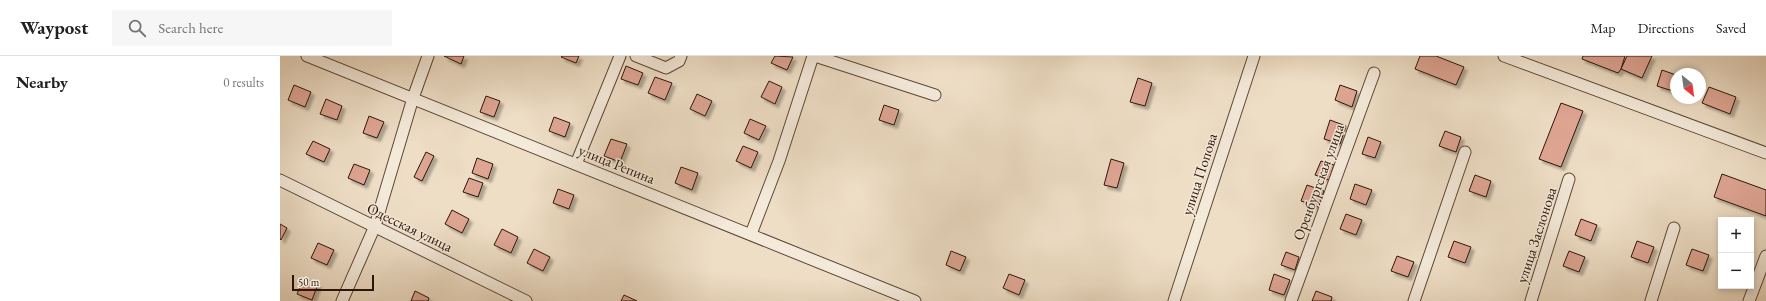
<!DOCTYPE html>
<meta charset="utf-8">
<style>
:root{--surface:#fff;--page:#f6f6f6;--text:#202124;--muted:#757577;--line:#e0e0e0}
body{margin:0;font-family:"EB Garamond",serif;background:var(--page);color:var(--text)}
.controls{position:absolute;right:12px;bottom:12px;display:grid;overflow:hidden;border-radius:0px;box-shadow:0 2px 6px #0003}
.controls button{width:36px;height:36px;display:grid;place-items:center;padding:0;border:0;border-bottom:1px solid var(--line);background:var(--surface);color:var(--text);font:20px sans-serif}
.compass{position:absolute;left:1390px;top:12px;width:36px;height:36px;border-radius:50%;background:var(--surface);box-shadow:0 2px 6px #0003;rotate:151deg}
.scale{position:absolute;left:12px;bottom:10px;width:82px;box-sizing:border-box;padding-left:4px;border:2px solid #2d1508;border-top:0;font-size:11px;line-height:14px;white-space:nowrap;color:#2d1508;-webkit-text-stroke:3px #f4eada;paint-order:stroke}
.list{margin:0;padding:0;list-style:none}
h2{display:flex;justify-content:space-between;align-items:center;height:52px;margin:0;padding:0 16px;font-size:17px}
h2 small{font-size:13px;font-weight:400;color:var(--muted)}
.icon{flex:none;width:22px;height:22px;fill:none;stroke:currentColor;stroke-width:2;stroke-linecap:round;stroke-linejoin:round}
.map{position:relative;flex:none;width:1486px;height:245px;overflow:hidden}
header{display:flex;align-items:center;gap:24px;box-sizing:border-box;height:56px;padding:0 20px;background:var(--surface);border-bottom:1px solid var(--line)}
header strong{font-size:19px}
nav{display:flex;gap:22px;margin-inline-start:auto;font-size:14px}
.search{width:280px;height:36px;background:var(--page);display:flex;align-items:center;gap:10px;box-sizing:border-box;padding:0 14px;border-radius:0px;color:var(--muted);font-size:15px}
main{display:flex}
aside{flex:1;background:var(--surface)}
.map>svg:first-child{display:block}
.building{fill:#dea593;stroke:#2d1508;filter:url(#shadow)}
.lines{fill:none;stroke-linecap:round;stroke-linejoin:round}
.minor-casing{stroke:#5d4738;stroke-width:13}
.minor{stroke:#f4eada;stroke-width:11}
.labels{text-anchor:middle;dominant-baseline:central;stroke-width:3;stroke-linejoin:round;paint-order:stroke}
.street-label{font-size:15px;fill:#2d1508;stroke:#f4eada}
</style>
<header>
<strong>Waypost</strong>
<div class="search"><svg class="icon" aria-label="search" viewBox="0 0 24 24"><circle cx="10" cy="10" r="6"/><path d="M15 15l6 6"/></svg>Search here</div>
<nav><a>Map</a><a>Directions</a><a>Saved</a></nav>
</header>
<main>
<aside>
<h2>Nearby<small>0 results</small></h2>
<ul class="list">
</ul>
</aside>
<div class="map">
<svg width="1486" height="245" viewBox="0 0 1486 245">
<defs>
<filter id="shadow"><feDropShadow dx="3.5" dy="3.5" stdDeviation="1" flood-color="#0004"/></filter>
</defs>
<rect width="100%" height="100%" fill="#eedec6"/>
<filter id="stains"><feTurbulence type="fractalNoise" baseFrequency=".005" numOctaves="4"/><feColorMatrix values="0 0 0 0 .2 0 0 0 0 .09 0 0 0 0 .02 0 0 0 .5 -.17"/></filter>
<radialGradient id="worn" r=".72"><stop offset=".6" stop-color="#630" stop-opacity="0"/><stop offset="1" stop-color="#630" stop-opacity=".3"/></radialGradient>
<g class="building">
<polygon points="164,0 184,0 181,8"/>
<polygon points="282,0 299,0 296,7 281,1"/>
<polygon points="495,0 513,1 507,14 491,7"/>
<polygon points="1140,0 1156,0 1184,11 1176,29 1135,13"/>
<polygon points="1303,0 1345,0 1341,13 1338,17 1302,3"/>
<polygon points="1347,0 1372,0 1362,22 1341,13"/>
<polygon points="346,10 363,17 358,29 341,23"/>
<polygon points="1382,14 1396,19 1396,36 1377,30"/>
<polygon points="375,21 392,27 385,44 368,37"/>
<polygon points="858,22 872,27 865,50 850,46"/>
<polygon points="489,25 502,31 495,48 481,41"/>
<polygon points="14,29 31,36 25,51 8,44"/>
<polygon points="1060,29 1077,35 1072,51 1055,44"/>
<polygon points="1429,31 1456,41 1450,58 1422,47"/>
<polygon points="417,38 432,45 425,60 410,53"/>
<polygon points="206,40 220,45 214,61 200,56"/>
<polygon points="46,43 62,50 57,64 40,58"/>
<polygon points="1281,47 1303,55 1281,111 1259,103"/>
<polygon points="604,49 619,54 614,69 599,64"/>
<polygon points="89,60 104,66 97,82 83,77"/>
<polygon points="274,61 290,67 285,81 269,75"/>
<polygon points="470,63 486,70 479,84 464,77"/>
<polygon points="1050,64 1066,70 1060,88 1044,83"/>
<polygon points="1165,75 1181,81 1176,96 1159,90"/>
<polygon points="1088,81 1101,86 1095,102 1082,98"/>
<polygon points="331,83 347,88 340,106 324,100"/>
<polygon points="33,85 50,93 44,106 26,98"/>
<polygon points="463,90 478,96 471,112 456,105"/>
<polygon points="146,96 154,100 142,125 134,121"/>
<polygon points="197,102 213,108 208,123 192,117"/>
<polygon points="831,103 844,107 837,132 824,129"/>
<polygon points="1041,105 1054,109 1049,124 1035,119"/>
<polygon points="74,108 90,114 84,129 68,122"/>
<polygon points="401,111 418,117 412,134 395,127"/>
<polygon points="1442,118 1486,134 1486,160 1434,141"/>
<polygon points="1195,119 1211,125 1206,141 1189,135"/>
<polygon points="189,122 203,127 198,141 183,136"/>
<polygon points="1075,128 1092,134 1086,149 1070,143"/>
<polygon points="1027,129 1044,135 1038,151 1021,145"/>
<polygon points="278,133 294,139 289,153 273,147"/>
<polygon points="172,154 189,163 182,177 165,168"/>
<polygon points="1066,158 1082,164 1076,179 1060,173"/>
<polygon points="1301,163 1317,169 1311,185 1295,179"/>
<polygon points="0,168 7,172 1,184 0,183"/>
<polygon points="222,173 238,181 231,197 214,189"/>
<polygon points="1174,185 1191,191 1185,207 1168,201"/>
<polygon points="1357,185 1374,191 1368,207 1351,201"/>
<polygon points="38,187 54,194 47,209 31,202"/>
<polygon points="254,193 270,201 263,215 247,207"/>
<polygon points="1412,193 1429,199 1423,215 1406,209"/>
<polygon points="671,195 686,201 680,215 666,209"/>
<polygon points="1289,195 1305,201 1299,216 1283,210"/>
<polygon points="1006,196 1019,201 1015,214 1001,209"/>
<polygon points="1117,200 1134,206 1128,221 1111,215"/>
<polygon points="729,218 745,224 739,239 723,232"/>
<polygon points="994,218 1010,224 1004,239 989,234"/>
<polygon points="24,222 38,228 32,244 17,238"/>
<polygon points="135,235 149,242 148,245 131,245"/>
<polygon points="1036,235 1052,241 1051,245 1032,245"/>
<polygon points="344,239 357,245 341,245"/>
</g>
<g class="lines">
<g class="minor-casing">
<g id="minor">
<polyline points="27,0 635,245"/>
<polyline points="356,0 386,12 399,5 401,0"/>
<polyline points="535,0 655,39"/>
<polyline points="1224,0 1486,97"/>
<polyline points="296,108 340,0"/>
<polyline points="0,124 246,245"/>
<polyline points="471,178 499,105 533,0"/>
<polyline points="62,245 95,170 133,42 148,0"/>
<polyline points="894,245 974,0"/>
<polyline points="1011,245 1094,17"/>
<polyline points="1134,245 1185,96"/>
<polyline points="1251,245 1289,123"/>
<polyline points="1371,245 1394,172"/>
<polyline points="1469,245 1486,200"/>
</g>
</g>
<use href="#minor" class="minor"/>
</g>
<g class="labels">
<g class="street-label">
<text transform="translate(337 108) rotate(22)">улица Репина</text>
<text transform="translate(919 118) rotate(-72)">улица Попова</text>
<text transform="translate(1038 126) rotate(-70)">Оренбургская улица</text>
<text transform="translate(130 171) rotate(26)">Одесская улица</text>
<text transform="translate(1256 179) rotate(-72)">улица Заслонова</text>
</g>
</g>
<rect width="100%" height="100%" filter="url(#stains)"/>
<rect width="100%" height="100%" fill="url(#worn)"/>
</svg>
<div class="controls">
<button>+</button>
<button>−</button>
</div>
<svg class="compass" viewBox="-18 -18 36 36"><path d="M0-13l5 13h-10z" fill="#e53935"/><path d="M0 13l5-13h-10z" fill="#757577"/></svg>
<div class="scale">50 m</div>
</div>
</main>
